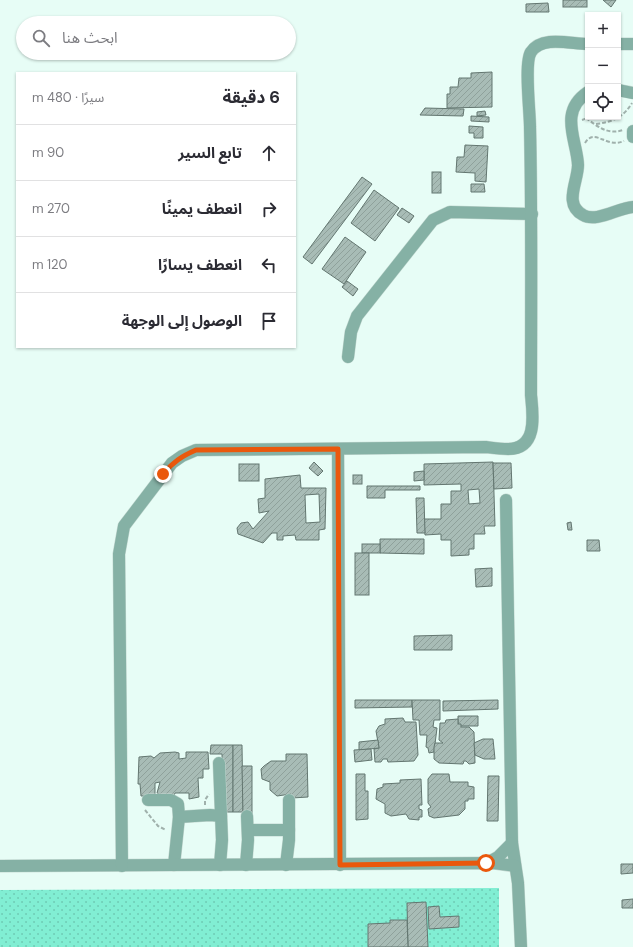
<!DOCTYPE html>
<html lang="ar">
<meta charset="utf-8">
<style>
:root{--surface:#fff;--page:#f7f7f7;--text:#2b2b33;--muted:#7c7c81;--line:#e1e1e2}
body{margin:0;font-family:"DM Sans","Noto Sans Arabic",sans-serif;background:var(--page);color:var(--text);direction:rtl}
.controls{position:absolute;right:12px;top:12px;display:grid;overflow:hidden;border-radius:0px;box-shadow:0 1px 3px #0004}
.controls button{width:36px;height:36px;display:grid;place-items:center;padding:0;border:0;border-bottom:1px solid var(--line);background:var(--surface);color:var(--text);font:20px sans-serif}
.stop{position:absolute;width:12px;height:12px;margin:-9px;border:3px solid #ea580c;border-radius:50%;background:#fff}
.stop.end{background:#ea580c;border-color:#fff;box-shadow:0 1px 4px #0008}
.list{margin:0;padding:0;list-style:none}
h2{display:flex;justify-content:space-between;align-items:center;height:52px;margin:0;padding:0 16px;font-size:17px}
h2 small{font-size:13px;font-weight:400;color:var(--muted)}
.list li{display:grid;grid-template-columns:26px 1fr auto;gap:12px;align-items:center;box-sizing:border-box;height:56px;padding:0 16px;border-top:1px solid var(--line)}
.list b{display:block;font-size:15px;white-space:nowrap}
.list em{font-size:13px;font-style:normal;color:var(--muted)}
.icon{flex:none;width:22px;height:22px;fill:none;stroke:currentColor;stroke-width:2;stroke-linecap:round;stroke-linejoin:round}
.map{position:relative;flex:none;width:633px;height:947px;overflow:hidden;direction:ltr}
.search{position:absolute;background:var(--surface);box-shadow:0 1px 3px #0004;left:16px;top:16px;width:280px;height:44px;display:flex;align-items:center;gap:10px;box-sizing:border-box;padding:0 14px;border-radius:22px;color:var(--muted);font-size:15px}
.panel{position:absolute;background:var(--surface);box-shadow:0 1px 3px #0004;left:16px;top:72px;width:280px;height:276px;border-radius:0px;direction:rtl}
.map>svg:first-child{display:block}
.park{fill:url(#park-dots)}
.building{fill:url(#building-hatch);stroke:#637670;fill-rule:evenodd}
.lines{fill:none;stroke-linecap:round;stroke-linejoin:round}
.minor-casing{stroke:#c4d8d1;stroke-width:13}
.path{stroke:#a0b1ac;stroke-width:2;stroke-dasharray:4 2;stroke-linecap:butt}
.minor{stroke:#85b1a5;stroke-width:12}
.route{stroke:#ea580c;stroke-width:5}
</style>
<div class="map">
<svg width="633" height="947" viewBox="0 0 633 947">
<defs>
<pattern id="park-dots" width="8" height="8" patternUnits="userSpaceOnUse"><rect width="8" height="8" fill="#81eed3"/><path d="M2 2h.1M6 6h.1" fill="none" stroke="#6ecbb4" stroke-width="1.8" stroke-linecap="round"/></pattern>
<pattern id="building-hatch" width="6" height="6" patternUnits="userSpaceOnUse"><rect width="6" height="6" fill="#a8bcb6"/><path d="M-1 1l2-2M0 6l6-6M5 7l2-2" fill="none" stroke="#8fa19b"/></pattern>
</defs>
<rect width="100%" height="100%" fill="#e7fdf6"/>
<polygon class="park" points="499,888 499,947 0,947 0,890"/>
<g class="building">
<rect x="563" y="0" width="24" height="7"/>
<polygon points="603,0 616,0 611,7"/>
<polygon points="548,3 549,12 526,12 526,4"/>
<polygon points="492,72 492,107 447,108 447,94 450,94 450,87 458,87 459,78 471,78 471,73"/>
<polygon points="425,108 464,109 463,116 420,115"/>
<polygon points="485,111 486,115 477,116 477,112"/>
<polygon points="471,116 489,117 489,122 471,121"/>
<polygon points="469,126 483,127 483,138 474,138 474,133 469,133"/>
<polygon points="465,145 488,146 486,182 475,181 475,173 456,172 457,157 464,157"/>
<rect x="432" y="172" width="9" height="21"/>
<polygon points="362,177 372,184 312,264 303,257"/>
<polygon points="471,184 484,184 485,192 471,192"/>
<polygon points="374,190 399,208 375,241 351,223"/>
<polygon points="402,208 414,216 409,223 397,215"/>
<polygon points="345,237 366,252 344,284 322,269"/>
<polygon points="347,281 358,289 353,296 342,287"/>
<polygon points="314,462 323,471 318,476 309,468"/>
<path d="M493 462 495 526H484L485 534H474V549H469V555L451 556V540H441V534L425 535 424 519H441V504H451V491H461V484L424 485V464ZM479 489 480 503 469 504 468 490Z"/>
<polygon points="493,463 511,463 512,488 494,489"/>
<rect x="239" y="464" width="20" height="17"/>
<polygon points="424,471 424,480 414,481 414,472"/>
<path d="M300 475 301 488H326L325 529 319 530V540H296L295 535 283 536V540H277V533H272L263 543 238 534 237 528 241 523 248 522 253 529 269 511 259 513 258 499 265 498V479ZM319 494 320 522 306 523 305 495Z"/>
<rect x="353" y="475" width="9" height="9"/>
<polygon points="367,486 420,486 420,490 385,490 385,498 367,498"/>
<polygon points="416,498 424,498 425,533 417,533"/>
<polygon points="571,522 572,530 568,530 567,523"/>
<polygon points="380,539 424,539 424,554 380,553"/>
<polygon points="587,540 599,540 600,551 587,551"/>
<rect x="362" y="544" width="18" height="9"/>
<rect x="355" y="553" width="14" height="42"/>
<polygon points="492,568 492,586 476,587 475,569"/>
<polygon points="452,635 452,650 414,650 414,636"/>
<polygon points="355,700 412,700 412,707 355,708"/>
<polygon points="412,700 440,700 440,720 434,720 433,727 437,728 434,752 429,753 428,748 426,747 427,735 420,735 419,720 413,720"/>
<polygon points="498,700 498,709 443,711 443,701"/>
<polygon points="458,716 478,716 478,726 461,726 458,724"/>
<polygon points="403,718 405,722 416,722 418,755 414,761 388,762 387,759 383,759 381,762 375,762 374,749 379,748 376,731 379,726 385,724 385,719"/>
<polygon points="458,719 458,724 461,724 461,727 469,727 474,732 475,763 469,764 466,761 464,761 463,764 439,763 434,759 434,747 435,743 443,743 439,740 440,723 445,723 446,720"/>
<polygon points="483,739 493,739 495,759 484,759 475,755 474,743"/>
<polygon points="378,740 379,748 359,750 359,742"/>
<polygon points="211,745 233,745 233,812 223,812 222,754 210,754"/>
<polygon points="233,745 242,745 243,812 233,812"/>
<polygon points="371,749 372,760 355,762 354,750"/>
<polygon points="175,752 179,753 179,759 186,758 186,752 208,752 209,769 203,769 203,778 198,778 199,797 189,799 189,793 175,793 174,796 163,796 157,793 160,782 155,783 155,796 141,796 140,784 138,784 139,757 151,756 154,758 160,753"/>
<polygon points="286,754 307,754 308,797 292,798 291,794 277,796 270,790 270,782 262,779 261,769 264,766 271,761 286,761"/>
<polygon points="242,766 252,766 252,814 243,814"/>
<polygon points="356,774 365,774 365,791 368,791 368,819 356,820"/>
<polygon points="432,774 449,774 450,782 468,782 468,786 474,787 474,799 468,799 468,801 465,801 465,809 459,815 434,818 429,816 428,809 431,807 428,803 428,779"/>
<polygon points="488,776 499,776 498,821 487,821"/>
<polygon points="421,779 422,805 419,805 419,809 422,810 422,817 419,817 419,820 409,819 406,814 391,816 385,813 385,804 376,799 377,789 383,787 383,784 400,783 400,780"/>
<polygon points="621,864 633,864 633,873 621,874"/>
<polygon points="633,899 633,908 622,908 622,900"/>
<polygon points="426,902 428,947 408,947 407,903"/>
<polygon points="439,906 440,917 459,916 459,927 429,929 428,907"/>
<polygon points="390,920 407,920 408,947 368,947 368,924 390,923"/>
</g>
<g class="lines">
<g class="minor-casing">
<g id="minor">
<polyline points="618,44 633,44"/>
<polyline points="618,90 633,93"/>
<path d="M588 92C558 112 577 140 578 165 578 182 563 204 583 215 596 223 618 208 633 207"/>
<polyline points="633,131 633,137"/>
<polyline points="348,357 351,332 357,316 433,220 450,212 532,214"/>
<polyline points="338,449 340,865"/>
<polyline points="506,500 512,843 518,883 521,947"/>
<polyline points="219,763 222,840 220,865"/>
<polyline points="148,800 171,800 178,804 179,817 174,865"/>
<polyline points="179,817 210,815 221,816"/>
<polyline points="248,830 289,830"/>
<polyline points="487,863 498,857 512,843"/>
<polyline points="246,865 248,840 247,816"/>
<polyline points="286,865 289,840 289,800"/>
<polyline points="0,866 493,863 515,866"/>
<path d="M122 866 119 554 124 526 172 463 182 456 196 450 486 447C494 448 501 449 508 449 538 449 533 415 531 395 531 306 532 216 530 127 530 112 524 62 531 52 542 35 571 44 588 44"/>
</g>
</g>
<g class="path">
<path d="M586 118C598 127 608 135 623 130"/>
<polyline points="582,120 590,117"/>
<path d="M596 124C612 122 623 118 632 103"/>
<path d="M585 143C595 127 606 149 624 141"/>
<polyline points="205,805 205,800 209,794"/>
<polyline points="145,810 158,826 166,830"/>
</g>
<use href="#minor" class="minor"/>
</g>
<g class="lines">
<path class="route" d="M163 474C173 462 182 456 196 450L338 449 340 865 486 863"/>
</g>
</svg>
<div class="controls">
<button>+</button>
<button>−</button>
<button><svg class="icon" aria-label="locate" viewBox="0 0 24 24"><circle cx="12" cy="12" r="6"/><path d="M12 2v4M12 18v4M2 12h4M18 12h4"/></svg></button>
</div>
<div class="stop" style="left:486px;top:863px"></div>
<div class="stop end" style="left:163px;top:474px"></div>
<div class="search"><svg class="icon" aria-label="search" viewBox="0 0 24 24"><circle cx="10" cy="10" r="6"/><path d="M15 15l6 6"/></svg>ابحث هنا</div>
<section class="panel">
<h2>6 دقيقة<small>سيرًا · 480 m</small></h2>
<ul class="list">
<li><svg class="icon" aria-label="ahead" viewBox="0 0 24 24"><path d="M12 20V5M6 11l6-6 6 6"/></svg><div><b>تابع السير</b></div><em>90 m</em></li>
<li><svg class="icon" aria-label="right" viewBox="0 0 24 24"><path d="M7 20v-9h11M14 6l5 5-5 5"/></svg><div><b>انعطف يمينًا</b></div><em>270 m</em></li>
<li><svg class="icon" aria-label="left" viewBox="0 0 24 24"><path d="M17 20v-9H6M10 6l-5 5 5 5"/></svg><div><b>انعطف يسارًا</b></div><em>120 m</em></li>
<li><svg class="icon" aria-label="arrive" viewBox="0 0 24 24"><path d="M6 21V4h12l-3 4 3 4H6"/></svg><div><b>الوصول إلى الوجهة</b></div></li>
</ul>
</section>
</div>
